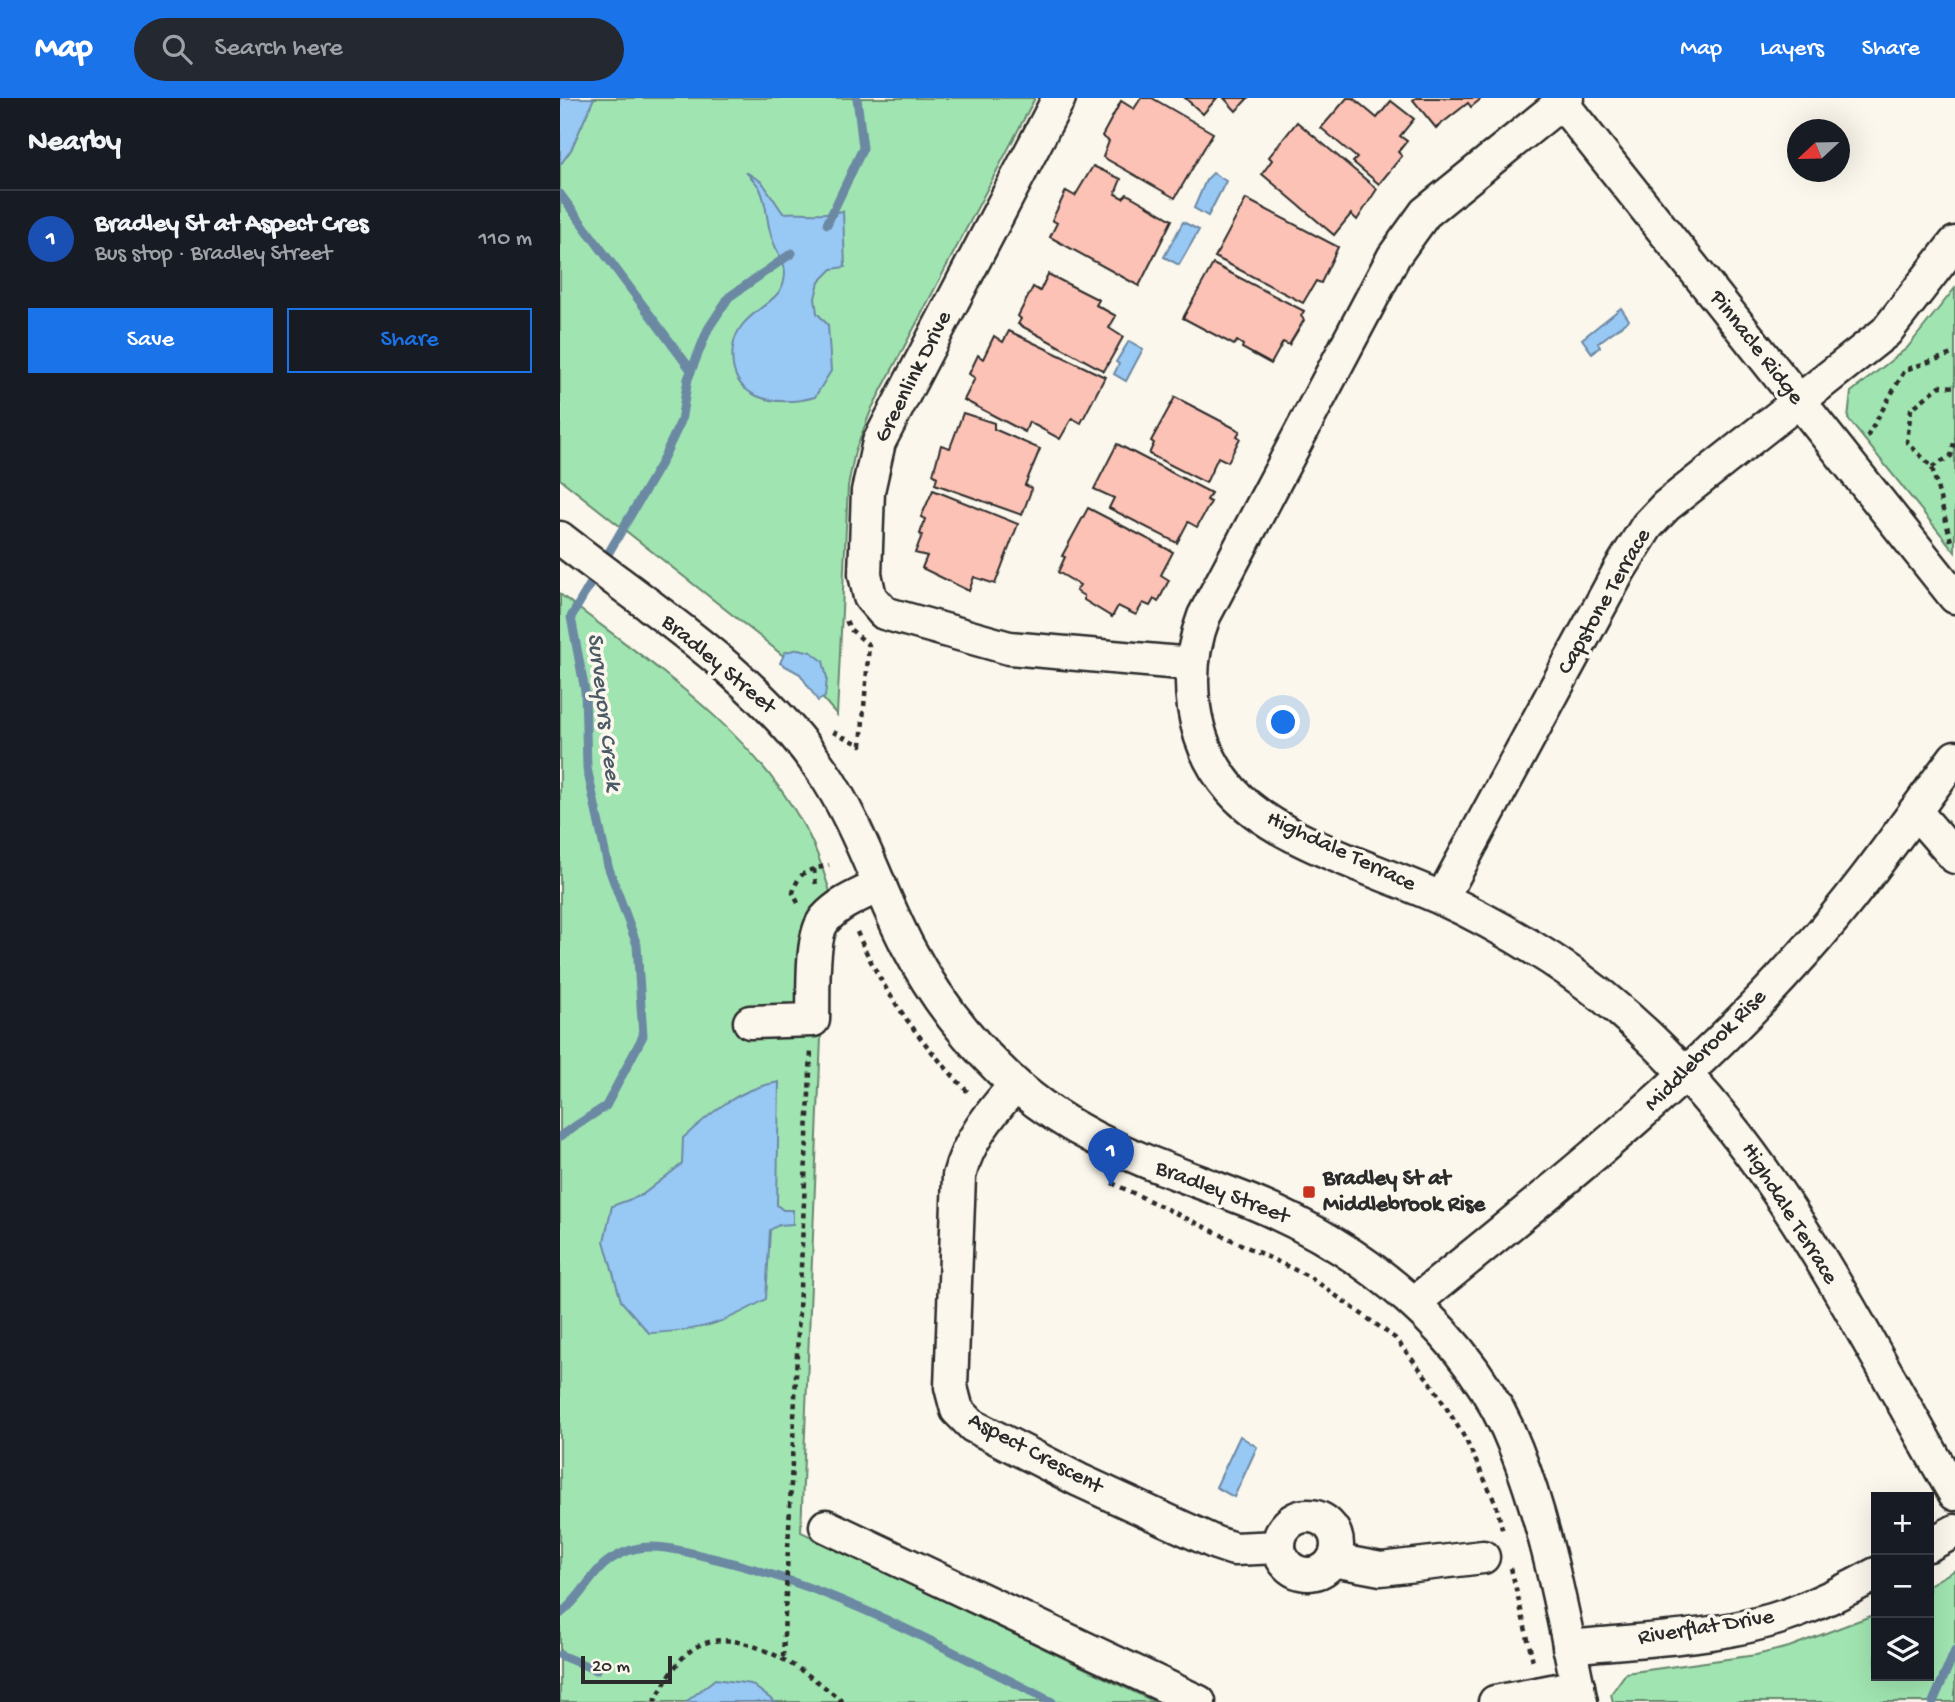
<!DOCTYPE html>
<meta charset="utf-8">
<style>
:root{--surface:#171b24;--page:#242831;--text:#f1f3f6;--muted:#9ea1a6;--line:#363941;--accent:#1a73e8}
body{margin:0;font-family:"Gochi Hand",sans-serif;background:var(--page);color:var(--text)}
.controls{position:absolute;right:21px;bottom:21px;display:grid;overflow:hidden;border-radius:0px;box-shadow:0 7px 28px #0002}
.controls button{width:63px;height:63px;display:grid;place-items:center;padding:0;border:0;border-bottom:2px solid var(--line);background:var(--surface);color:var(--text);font:35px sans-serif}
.compass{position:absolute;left:1227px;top:21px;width:63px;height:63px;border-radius:50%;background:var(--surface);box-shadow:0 7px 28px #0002;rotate:248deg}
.scale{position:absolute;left:21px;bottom:18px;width:91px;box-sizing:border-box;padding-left:7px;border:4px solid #2b2b2b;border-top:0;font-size:19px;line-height:24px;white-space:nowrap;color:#2b2b2b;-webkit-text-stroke:5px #fbf7ec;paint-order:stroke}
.you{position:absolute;left:724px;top:625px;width:24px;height:24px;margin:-18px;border:5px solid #fff;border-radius:50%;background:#1a73e8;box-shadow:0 0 0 10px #1a73e833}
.badge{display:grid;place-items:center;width:46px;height:46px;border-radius:50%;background:var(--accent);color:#fff;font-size:23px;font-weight:700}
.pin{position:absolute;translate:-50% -58px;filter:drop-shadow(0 2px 4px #0008)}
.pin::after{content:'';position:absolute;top:37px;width:24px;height:21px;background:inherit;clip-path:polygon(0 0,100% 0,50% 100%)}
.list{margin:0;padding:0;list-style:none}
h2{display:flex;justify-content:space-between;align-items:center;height:91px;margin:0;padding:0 28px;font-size:30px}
h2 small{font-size:23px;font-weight:400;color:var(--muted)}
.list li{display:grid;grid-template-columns:46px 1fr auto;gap:21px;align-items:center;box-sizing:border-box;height:98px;padding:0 28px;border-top:2px solid var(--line)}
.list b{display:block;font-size:26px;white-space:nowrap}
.list p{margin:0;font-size:23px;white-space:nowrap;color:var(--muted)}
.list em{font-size:23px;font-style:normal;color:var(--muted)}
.actions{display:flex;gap:14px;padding:21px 28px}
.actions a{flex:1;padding:16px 0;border:2px solid var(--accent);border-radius:0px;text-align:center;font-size:24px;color:var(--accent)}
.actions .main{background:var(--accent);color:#fff}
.icon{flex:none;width:38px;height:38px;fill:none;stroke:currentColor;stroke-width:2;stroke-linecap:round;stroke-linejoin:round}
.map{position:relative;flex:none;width:1395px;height:1604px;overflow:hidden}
header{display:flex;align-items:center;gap:42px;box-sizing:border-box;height:98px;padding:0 35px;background:var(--accent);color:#fff}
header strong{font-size:33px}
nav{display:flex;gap:38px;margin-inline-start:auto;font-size:24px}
.search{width:490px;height:63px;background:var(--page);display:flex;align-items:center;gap:18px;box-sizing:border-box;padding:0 24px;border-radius:38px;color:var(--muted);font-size:26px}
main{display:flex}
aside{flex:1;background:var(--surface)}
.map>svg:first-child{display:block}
.green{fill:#a0e5b1;stroke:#66886e;stroke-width:2}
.water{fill:#98c8f4;stroke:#6c89a4;stroke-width:2}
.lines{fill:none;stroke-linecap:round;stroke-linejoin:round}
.stream{stroke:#6c89a4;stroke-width:9}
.building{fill:#fcc2b5;stroke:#2b2b2b;stroke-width:2}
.minor-casing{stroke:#2b2b2b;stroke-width:37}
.path{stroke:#2b2b2b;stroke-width:4.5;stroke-dasharray:5 5;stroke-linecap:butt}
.minor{stroke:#fbf7ec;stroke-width:32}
.poi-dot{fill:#c8321e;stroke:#fbf7ec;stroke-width:2.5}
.labels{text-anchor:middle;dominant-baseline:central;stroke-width:7;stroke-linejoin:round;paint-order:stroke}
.street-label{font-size:23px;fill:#2b2b2b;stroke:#fbf7ec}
.poi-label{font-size:23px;font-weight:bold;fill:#2b2b2b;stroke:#fbf7ec;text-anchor:start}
.water-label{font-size:24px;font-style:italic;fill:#4c5a67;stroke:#fbf7ec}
</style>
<header>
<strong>Map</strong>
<div class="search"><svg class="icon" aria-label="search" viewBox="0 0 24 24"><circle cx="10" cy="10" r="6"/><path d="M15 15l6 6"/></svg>Search here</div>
<nav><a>Map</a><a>Layers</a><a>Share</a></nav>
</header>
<main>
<aside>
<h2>Nearby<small></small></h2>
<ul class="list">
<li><span class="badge" style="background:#1a4fb4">1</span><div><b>Bradley St at Aspect Cres</b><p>Bus stop · Bradley Street</p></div><em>110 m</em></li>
</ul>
<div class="actions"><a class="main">Save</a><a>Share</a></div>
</aside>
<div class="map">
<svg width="1395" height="1604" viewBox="0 0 1395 1604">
<rect width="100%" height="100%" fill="#fbf7ec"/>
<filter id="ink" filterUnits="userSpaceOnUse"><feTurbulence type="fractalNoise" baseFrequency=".0143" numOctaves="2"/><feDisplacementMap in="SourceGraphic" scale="14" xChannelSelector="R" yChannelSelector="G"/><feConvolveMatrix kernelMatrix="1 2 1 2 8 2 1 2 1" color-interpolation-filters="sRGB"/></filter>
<g filter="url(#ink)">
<g class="green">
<polygon points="0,0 475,0 312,310 295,353 288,388 277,617 234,567 203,541 0,381"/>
<polygon points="1395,190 1395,454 1288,321 1291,294 1347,250"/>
<path d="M0 496C89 565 190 629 245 730 262 760 268 793 281 824L265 840 241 1434 595 1604H0Z"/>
<polygon points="1395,1472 1395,1604 1053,1604 1051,1596 1066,1575 1196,1557 1229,1549 1316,1516 1316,1578 1369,1578 1369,1487"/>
</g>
<g class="water">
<polygon points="0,0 34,0 11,52 0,67"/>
<path d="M186 74 202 84 223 115C244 113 263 118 283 113L285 169 272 171 259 184 255 200 257 215 268 227 271 273 255 299C216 310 166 302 173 249 178 213 218 209 224 183 228 165 218 158 213 143 206 127 208 107 200 91 197 85 191 80 186 74Z"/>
<polygon points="653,75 666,83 648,118 634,110 646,82"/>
<polygon points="623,124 639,132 619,167 604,159"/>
<polygon points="1061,210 1069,222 1038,245 1040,249 1032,255 1022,241"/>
<polygon points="569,243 583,251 566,283 554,276 559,266 556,264"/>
<polygon points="239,551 251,554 263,563 267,580 265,599 258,603 240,576 220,565 225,554"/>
<path d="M219 984 217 1107 223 1112H233V1126L219 1127 210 1132 206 1201C163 1226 140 1233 89 1235L61 1203 44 1143 52 1108 82 1097 122 1066 123 1040C153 1013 178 991 219 984Z"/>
<polygon points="680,1338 697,1349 674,1399 656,1389"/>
<polygon points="155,1581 191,1586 215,1604 126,1604"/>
</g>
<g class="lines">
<g class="stream">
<polyline points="0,96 131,272"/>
<polyline points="267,126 303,50 297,0"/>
<polyline points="0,1038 46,1008 83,938 77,847 48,768 27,670 25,593 11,519 100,367 121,323 128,281 148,231 169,199 232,155"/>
<path d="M0 1516C31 1492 31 1463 74 1451 97 1445 126 1454 148 1459 271 1487 380 1547 492 1604"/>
<polyline points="0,1557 36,1572"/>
<polyline points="1373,1604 1395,1553"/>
</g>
</g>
<g class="building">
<polygon points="581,0 592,0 653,35 615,100 543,59 549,43 542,38 561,3 574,11"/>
<polygon points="625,0 657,0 643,16"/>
<polygon points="664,0 688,0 676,13"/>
<polygon points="787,0 793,0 817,20 831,3 854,21 840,38 847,43 838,54 842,58 819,86 793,64 797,60 761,30"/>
<polygon points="856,0 922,0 911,9 908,5 876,30 853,2"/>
<polygon points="737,24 817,91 797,122 791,116 774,137 702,76 712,62 709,59"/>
<polygon points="533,68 561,81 555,96 563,100 567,96 612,122 579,188 490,139 497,125 492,122 506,93 515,98"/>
<polygon points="686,101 778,149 761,185 756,183 743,205 655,159"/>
<polygon points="653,166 744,213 741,218 744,222 729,247 723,244 711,266 682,250 683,247 677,243 674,247 623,220"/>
<polygon points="488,176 539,202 536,207 556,218 549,230 563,239 544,273 458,226 461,221 458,218 473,189 480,193"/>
<polygon points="449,233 545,279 521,325 512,320 500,341 469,324 465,334 404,302 415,280 409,276 418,257 423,261 434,238 443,244"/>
<polygon points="615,299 680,333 677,338 680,340 668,364 658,359 646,385 589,356 594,345 591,343"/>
<polygon points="403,315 434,325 434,331 480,351 465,387 472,390 462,417 375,386 377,379 373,376 381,347 390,350"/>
<polygon points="557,346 651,395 647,402 651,404 637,429 628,424 617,445 549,410 554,400 534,391"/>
<polygon points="373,392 458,426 435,486 414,479 409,493 362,470 367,458 355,455 362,437 360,436 365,421 361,419"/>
<polygon points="528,410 613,454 601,477 609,482 598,504 594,501 590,508 583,505 576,517 558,508 552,519 524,502 524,498 516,493 520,487 498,474 505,459 502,458"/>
</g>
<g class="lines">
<g class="minor-casing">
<g id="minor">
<polyline points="499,0 319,344 308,393 305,476 310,499 324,515 449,550 632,566"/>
<polyline points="998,0 1395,499"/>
<path d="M1007 0 865 115 834 158 644 518C622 575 630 645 671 692 715 743 816 771 878 799 916 816 955 838 991 861 1187 988 1281 1201 1395 1396"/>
<path d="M0 440C91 511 195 576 261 671 299 726 317 789 347 847 371 893 402 935 439 971 509 1043 599 1067 689 1103 802 1149 911 1234 956 1351 988 1432 1003 1519 1021 1604"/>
<polyline points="1355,713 1395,759"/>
<polyline points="882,800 1060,471 1087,428 1106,408 1326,234 1395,145"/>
<path d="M190 924 253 922C254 899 250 838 265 821 280 804 301 797 320 787"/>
<path d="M455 987C431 1015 408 1042 399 1078L391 1289 397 1312 413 1328 519 1382 656 1445 674 1451 719 1449"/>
<path d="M854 1205C989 1095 1127 987 1243 856 1298 795 1346 725 1395 659"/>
<circle cx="748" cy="1447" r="29"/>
<polyline points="266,1428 639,1604"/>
<polyline points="1369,1447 1395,1433"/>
<polyline points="773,1462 821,1471 923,1459"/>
<path d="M1009 1549C1082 1541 1163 1541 1233 1515 1262 1504 1289 1491 1316 1476"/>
<polyline points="935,1604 1018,1588"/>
</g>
</g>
<g class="path">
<polyline points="1307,339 1345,272 1395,255"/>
<polyline points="1372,369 1391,358 1395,340"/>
<polyline points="1391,443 1372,369 1347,344 1351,311 1380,288 1395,289"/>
<polyline points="273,634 301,647 309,547 290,531 286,522"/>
<polyline points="254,771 256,788"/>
<path d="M238 805 233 795C239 771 249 773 269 767"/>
<path d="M297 834C324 897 362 946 409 995"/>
<polyline points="552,1085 750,1179 835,1240 871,1285 905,1340 936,1406 943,1434"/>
<polyline points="951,1470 974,1567"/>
<polyline points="223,1559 251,952"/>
<path d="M94 1604C105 1586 115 1563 133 1551 177 1521 250 1576 283 1604"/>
</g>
<use href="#minor" class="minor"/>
</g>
</g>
<rect class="poi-dot" x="742" y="1087" width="14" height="14" rx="3.5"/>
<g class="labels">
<g class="street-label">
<text transform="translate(1196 250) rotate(52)">Pinnacle Ridge</text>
<text transform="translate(354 279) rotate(-63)">Greenlink Drive</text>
<text transform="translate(1045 504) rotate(-60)">Capstone Terrace</text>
<text transform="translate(158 567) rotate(40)">Bradley Street</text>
<text transform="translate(781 754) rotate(25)">Highdale Terrace</text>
<text transform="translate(1146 953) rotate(-45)">Middlebrook Rise</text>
<text transform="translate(662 1095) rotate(21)">Bradley Street</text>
<text transform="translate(1229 1116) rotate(58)">Highdale Terrace</text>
<text transform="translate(475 1356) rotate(28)">Aspect Crescent</text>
<text transform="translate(1146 1530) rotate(-9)">Riverflat Drive</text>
</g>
<g class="poi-label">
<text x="763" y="1081">Bradley St at<tspan x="763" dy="26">Middlebrook Rise</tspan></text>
</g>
<g class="water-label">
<text transform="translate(43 614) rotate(83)">Surveyors Creek</text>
</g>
</g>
</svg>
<div class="controls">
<button>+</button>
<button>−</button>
<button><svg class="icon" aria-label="layers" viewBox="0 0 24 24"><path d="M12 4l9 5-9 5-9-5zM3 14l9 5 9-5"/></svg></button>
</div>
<svg class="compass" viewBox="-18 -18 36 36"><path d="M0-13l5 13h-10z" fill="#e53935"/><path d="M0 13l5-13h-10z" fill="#9ea1a6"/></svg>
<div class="scale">20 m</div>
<div class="you"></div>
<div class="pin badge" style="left:551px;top:1088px;background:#1a4fb4">1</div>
</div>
</main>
